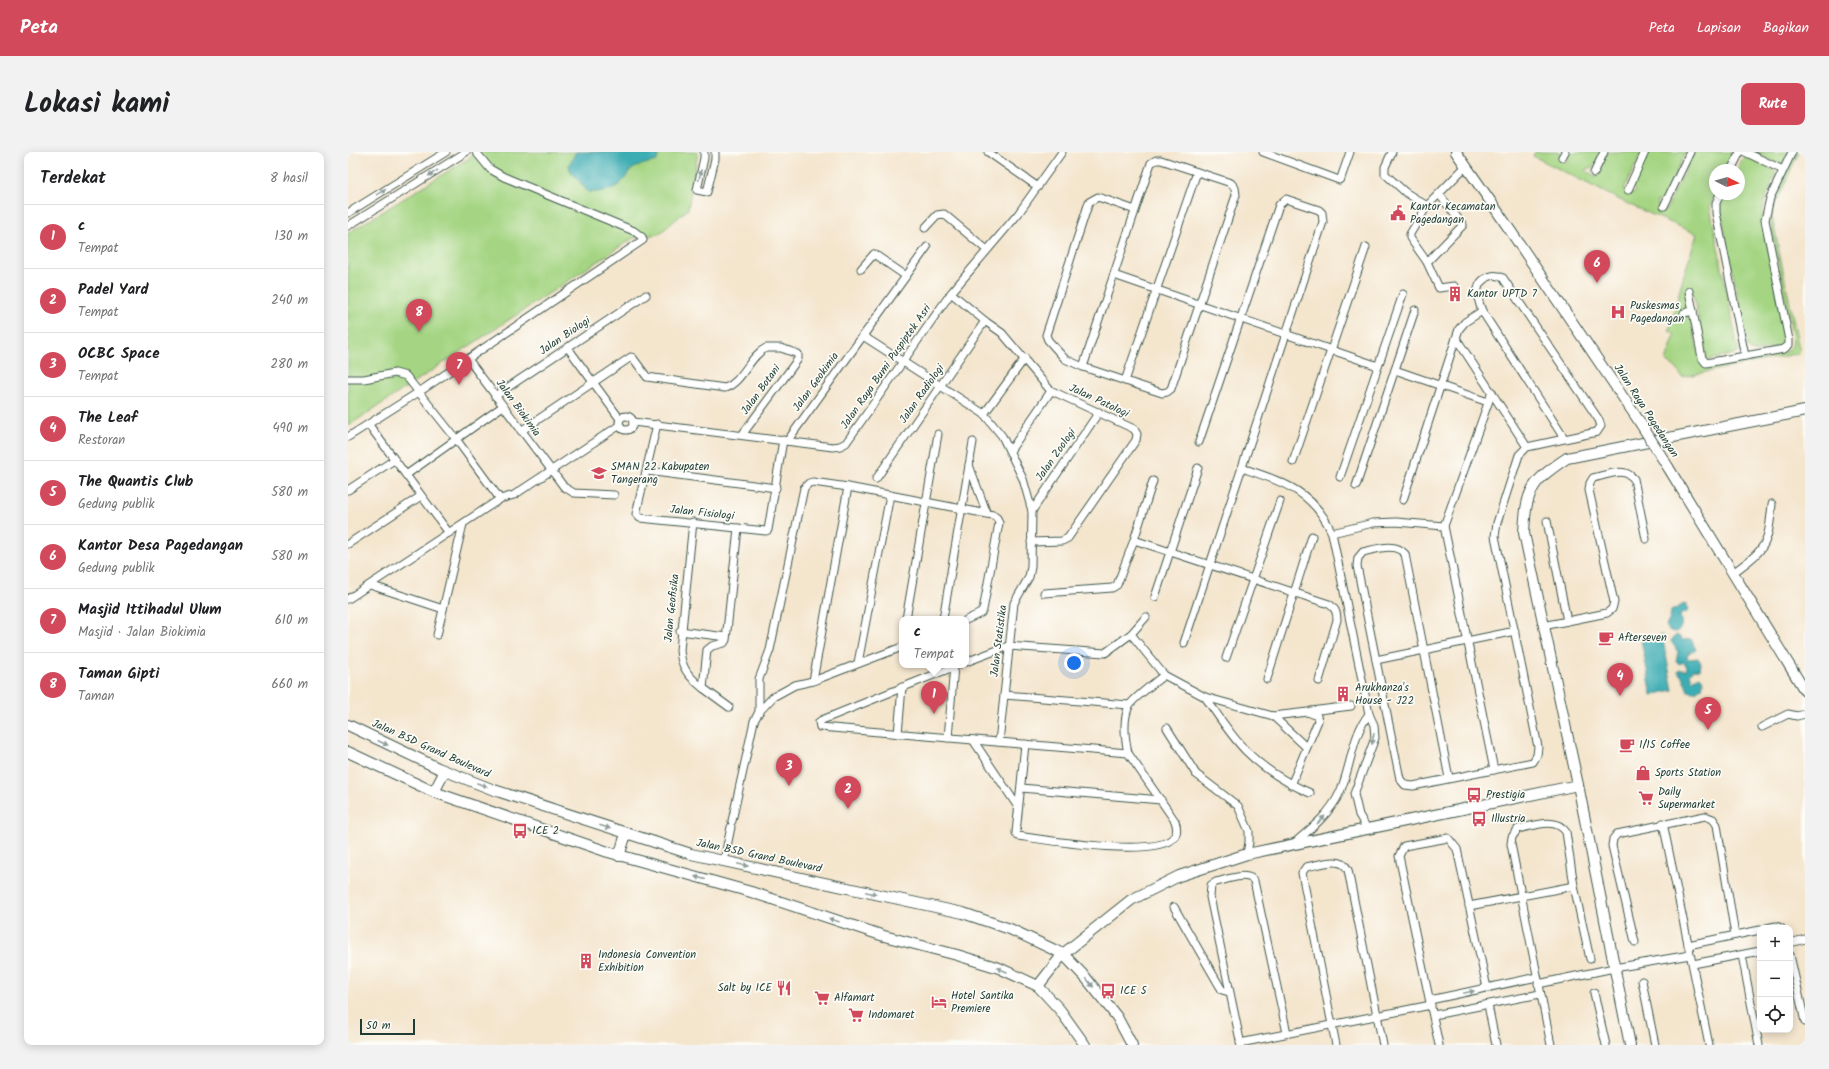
<!DOCTYPE html>
<html lang="id">
<meta charset="utf-8">
<style>
:root{--surface:#fff;--page:#f2f2f2;--text:#202124;--muted:#757577;--line:#e0e0e0;--accent:#d1495b}
body{margin:0;font-family:Kalam,sans-serif;background:var(--page);color:var(--text)}
.controls{position:absolute;right:12px;bottom:12px;display:grid;overflow:hidden;border-radius:8px;box-shadow:0 2px 10px #0003}
.controls button{width:36px;height:36px;display:grid;place-items:center;padding:0;border:0;border-bottom:1px solid var(--line);background:var(--surface);color:var(--text);font:20px sans-serif}
.compass{position:absolute;left:1361px;top:12px;width:36px;height:36px;border-radius:50%;background:var(--surface);box-shadow:0 2px 10px #0003;rotate:95deg}
.scale{position:absolute;left:12px;bottom:10px;width:55px;box-sizing:border-box;padding-left:4px;border:2px solid #1f3d34;border-top:0;font-size:11px;line-height:14px;white-space:nowrap;color:#1f3d34;-webkit-text-stroke:3px #fdfcf7;paint-order:stroke}
.you{position:absolute;left:726px;top:511px;width:14px;height:14px;margin:-10px;border:3px solid #fff;border-radius:50%;background:#1a73e8;box-shadow:0 0 0 6px #1a73e833}
.badge{display:grid;place-items:center;width:26px;height:26px;border-radius:50%;background:var(--accent);color:#fff;font-size:13px;font-weight:700}
.pin{position:absolute;translate:-50% -33px;filter:drop-shadow(0 1px 2px #0008)}
.pin::after{content:'';position:absolute;top:21px;width:14px;height:12px;background:inherit;clip-path:polygon(0 0,100% 0,50% 100%)}
.popup{position:absolute;left:551px;top:464px;width:70px;height:52px;box-sizing:border-box;display:grid;place-content:center;border-radius:8px;background:var(--surface);filter:drop-shadow(0 1px 3px #0005);font-size:13px;white-space:nowrap;color:var(--muted)}
.popup b{font-size:15px;color:var(--text)}
.popup::after{content:'';position:absolute;left:50%;top:100%;margin-left:-8px;border:8px solid transparent;border-top-color:var(--surface)}
.list{margin:0;padding:0;list-style:none}
h2{display:flex;justify-content:space-between;align-items:center;height:52px;margin:0;padding:0 16px;font-size:17px}
h2 small{font-size:13px;font-weight:400;color:var(--muted)}
.list li{display:grid;grid-template-columns:26px 1fr auto;gap:12px;align-items:center;box-sizing:border-box;height:64px;padding:0 16px;border-top:1px solid var(--line)}
.list b{display:block;font-size:15px;white-space:nowrap}
.list p{margin:0;font-size:13px;white-space:nowrap;color:var(--muted)}
.list em{font-size:13px;font-style:normal;color:var(--muted)}
.icon{flex:none;width:22px;height:22px;fill:none;stroke:currentColor;stroke-width:2;stroke-linecap:round;stroke-linejoin:round}
.map{position:relative;flex:none;width:1457px;height:893px;overflow:hidden;border-radius:8px}
header{display:flex;align-items:center;gap:24px;box-sizing:border-box;height:56px;padding:0 20px;background:var(--accent);color:#fff}
header strong{font-size:19px}
nav{display:flex;gap:22px;margin-inline-start:auto;font-size:14px}
.intro{display:flex;align-items:center;justify-content:space-between;box-sizing:border-box;height:96px;padding:0 24px}
h1{margin:0;font-size:28px}
.button{padding:10px 18px;border-radius:8px;background:var(--accent);color:#fff;font-size:14px;font-weight:700}
main{display:flex;gap:24px;padding:0 24px}
aside{flex:1;background:var(--surface);border-radius:8px;box-shadow:0 2px 10px #0003}
.map>svg:first-child{display:block}
.green{fill:#a5d583;stroke:#62895c}
.water{fill:#3cadb4;stroke:#2e7574}
.lines{fill:none;stroke-linecap:round;stroke-linejoin:round}
.street-casing{stroke:#3f564b;stroke-width:9}
.secondary-casing{stroke:#3f564b;stroke-width:12}
.street{stroke:#fff;stroke-width:7}
.secondary{stroke:#fff;stroke-width:10}
.secondary-bridge-casing{stroke:#3f564b;stroke-width:12;stroke-linecap:butt}
.secondary-bridge{stroke:#fff;stroke-width:10}
.oneway{fill:#8f9e9a}
.labels{text-anchor:middle;dominant-baseline:central;stroke-width:3.5;stroke-linejoin:round;paint-order:stroke}
.poi-label{font-size:11px;fill:#1f3d34;stroke:#fdfcf7;text-anchor:start}
.street-label{font-size:11px;fill:#1f3d34;stroke:#fdfcf7}
</style>
<header>
<strong>Peta</strong>
<nav><a>Peta</a><a>Lapisan</a><a>Bagikan</a></nav>
</header>
<div class="intro"><h1>Lokasi kami</h1><a class="button">Rute</a></div>
<main>
<aside>
<h2>Terdekat<small>8 hasil</small></h2>
<ul class="list">
<li><span class="badge">1</span><div><b>c</b><p>Tempat</p></div><em>130 m</em></li>
<li><span class="badge">2</span><div><b>Padel Yard</b><p>Tempat</p></div><em>240 m</em></li>
<li><span class="badge">3</span><div><b>OCBC Space</b><p>Tempat</p></div><em>280 m</em></li>
<li><span class="badge">4</span><div><b>The Leaf</b><p>Restoran</p></div><em>490 m</em></li>
<li><span class="badge">5</span><div><b>The Quantis Club</b><p>Gedung publik</p></div><em>580 m</em></li>
<li><span class="badge">6</span><div><b>Kantor Desa Pagedangan</b><p>Gedung publik</p></div><em>580 m</em></li>
<li><span class="badge">7</span><div><b>Masjid Ittihadul Ulum</b><p>Masjid · Jalan Biokimia</p></div><em>610 m</em></li>
<li><span class="badge">8</span><div><b>Taman Gipti</b><p>Taman</p></div><em>660 m</em></li>
</ul>
</aside>
<div class="map">
<svg width="1457" height="893" viewBox="0 0 1457 893">
<rect width="100%" height="100%" fill="#fdfcf7"/>
<filter id="ink" filterUnits="userSpaceOnUse"><feTurbulence type="fractalNoise" baseFrequency=".025" numOctaves="2"/><feDisplacementMap in="SourceGraphic" scale="8" xChannelSelector="R" yChannelSelector="G"/><feConvolveMatrix kernelMatrix="1 2 1 2 8 2 1 2 1" color-interpolation-filters="sRGB"/></filter>
<filter id="wash" filterUnits="userSpaceOnUse"><feTurbulence type="fractalNoise" baseFrequency=".012" numOctaves="4" result="noise"/><feDisplacementMap in="SourceGraphic" scale="16" xChannelSelector="R" yChannelSelector="G"/><feGaussianBlur stdDeviation="0.9" result="paint"/><feColorMatrix in="noise" values="0 0 0 0 0 0 0 0 0 0 0 0 0 0 0 0 0 1.4 0 .05"/><feComposite in="paint" operator="in"/></filter>
<g filter="url(#wash)">
<rect width="100%" height="100%" fill="#f4e5cd"/>
<g class="green">
<polygon points="131,0 350,0 340,57 311,82 285,86 0,274 0,81"/>
<polygon points="1187,0 1213,0 1210,6 1219,10 1221,7 1218,4 1219,0 1253,0 1245,16 1240,16 1238,19 1248,24 1260,0 1294,0 1276,37 1285,42 1287,39 1284,35 1301,0 1338,0 1314,49 1309,49 1308,52 1318,58 1346,0 1385,0 1378,18 1367,18 1367,42 1362,55 1390,197 1390,201 1361,208 1358,206 1344,136 1337,138 1340,154 1338,157 1334,159 1335,164 1340,164 1343,167 1352,208 1356,213 1362,215 1437,200 1444,194 1445,188 1421,65 1425,47 1448,0 1451,0 1426,55 1424,65 1452,201 1334,225 1329,217 1318,209 1327,183 1321,179 1335,126 1349,82 1282,53 1185,4"/>
<polygon points="1405,0 1440,0 1435,10 1430,12"/>
<polygon points="1399,5 1426,18 1428,21 1416,50 1414,66 1438,188 1436,193 1434,194 1405,200 1400,196 1372,55 1377,42 1391,42 1391,18 1389,18 1394,7"/>
</g>
<g class="water">
<path d="M228 0H311L309 9C300 11 289 13 282 19 279 22 278 26 275 29 267 38 252 41 240 40L222 18 221 13Z"/>
<path d="M1336 452 1339 453 1341 457 1338 461 1333 462 1332 464C1334 471 1335 476 1328 480L1322 479 1318 474 1322 466 1323 459Z"/>
<polygon points="1314,483 1325,538 1304,543 1293,488"/>
<polygon points="1329,483 1335,488 1343,487 1348,498 1340,501 1339,506 1341,507 1350,506 1353,511 1352,518 1346,517 1342,522 1344,528 1352,524 1355,529 1354,536 1347,540 1340,539 1335,526 1330,520 1331,518 1338,518 1339,515 1336,510 1331,512 1328,509 1330,500 1323,489 1327,484"/>
</g>
</g>
<g filter="url(#ink)">
<g class="lines">
<g class="street-casing">
<g id="street">
<polyline points="356,0 356,6 349,38 359,40 367,7 367,0"/>
<polyline points="640,0 690,35"/>
<polyline points="915,0 991,28 993,26 1002,0"/>
<polyline points="1044,0 1037,15 1037,22 1057,40 1079,54 1118,14"/>
<polyline points="1397,0 1435,18"/>
<polyline points="1214,5 1217,0"/>
<polyline points="1383,18 1392,0"/>
<polyline points="1246,21 1256,0"/>
<polyline points="1280,38 1297,0"/>
<polyline points="1091,42 1115,73 1079,110 1091,136 1106,134"/>
<polyline points="1372,42 1368,51 1368,61 1397,204"/>
<polyline points="1316,54 1342,0"/>
<polyline points="0,61 98,0"/>
<polyline points="0,74 118,0"/>
<polyline points="577,76 589,63 596,62 639,98"/>
<polyline points="1079,110 1062,86 1062,82 1079,54"/>
<polyline points="513,117 526,102 558,124"/>
<polyline points="766,123 1030,214"/>
<polyline points="1341,139 1354,206 1358,211 1436,197 1441,193 1441,188 1417,68 1422,46 1444,0"/>
<polyline points="603,141 637,169 654,181 702,238 786,277 789,282 788,288 720,386 714,389 683,390"/>
<polyline points="1336,161 1345,159"/>
<polyline points="515,184 636,262 654,284 675,327 684,359 683,415 681,425 666,451 651,590"/>
<polyline points="1108,186 1179,295"/>
<polyline points="220,196 272,267"/>
<polyline points="120,207 216,335 226,341 266,343"/>
<polyline points="735,215 803,11 808,8 813,8 883,31 887,36 888,43 823,237 819,240 814,241 735,215 717,207 700,188 698,183 741,50 750,45 787,58"/>
<polyline points="1047,218 1140,250"/>
<polyline points="0,227 16,227 47,221 58,224 108,287 152,347"/>
<polyline points="777,229 849,20"/>
<polyline points="1144,240 1096,374 1146,618"/>
<polyline points="147,244 298,143"/>
<polyline points="636,262 677,206"/>
<circle cx="278" cy="271" r="7"/>
<polyline points="285,270 485,295 492,294 498,291 603,141 670,62 714,0"/>
<polyline points="309,272 288,362 292,366 418,379 420,378 435,288"/>
<polyline points="21,273 101,381"/>
<path d="M173 279 283 205 285 206 299 225 377 236C395 230 401 204 418 196H433L450 202V207L394 283"/>
<polyline points="0,285 74,238 295,88 294,85 286,79 156,25 142,17 128,0"/>
<polyline points="440,288 579,95"/>
<polyline points="662,299 703,239"/>
<polyline points="945,310 1018,95"/>
<polyline points="621,313 639,362"/>
<path d="M894 316C934 330 965 338 984 381L1021 562 1026 573 1027 586 1006 642 1011 663 1020 678"/>
<polyline points="299,319 428,336"/>
<polyline points="58,323 155,254"/>
<polyline points="992,325 1055,142"/>
<polyline points="528,327 637,169"/>
<polyline points="1008,334 1067,158"/>
<polyline points="0,338 46,308"/>
<polyline points="1055,348 1111,177 1117,170 1134,159"/>
<polyline points="684,359 751,260"/>
<polyline points="1199,369 1219,469"/>
<path d="M345 370 332 498C333 516 341 525 355 536L359 498 364 494 376 491 378 488 390 376"/>
<polyline points="984,381 1025,371 1048,370 1096,374"/>
<path d="M786 388 981 452C987 456 989 460 989 468L971 529"/>
<polyline points="0,392 73,344"/>
<path d="M1385 421C1419 396 1420 393 1424 352"/>
<polyline points="22,433 95,457"/>
<polyline points="696,441 764,436 769,433 786,388 805,329"/>
<polyline points="807,445 850,316"/>
<polyline points="0,447 152,347 166,343 272,273"/>
<polyline points="558,467 590,282"/>
<polyline points="595,467 625,290"/>
<path d="M1195 474 1259 461 1264 457 1266 450 1241 338 1242 331 1245 326C1260 323 1276 314 1286 327L1298 387"/>
<polyline points="332,479 378,485"/>
<polyline points="783,482 816,523 857,545 925,564"/>
<polyline points="89,483 115,372"/>
<polyline points="836,491 975,70 974,61 971,58 938,47 931,53 851,290"/>
<polyline points="878,506 932,349"/>
<polyline points="1028,508 1167,479"/>
<polyline points="618,510 660,494 757,501 783,482 798,465"/>
<polyline points="510,511 542,343"/>
<polyline points="610,513 474,568 471,570 472,575 780,601"/>
<polyline points="919,527 964,384"/>
<polyline points="465,529 500,335"/>
<polyline points="355,536 381,555"/>
<polyline points="656,543 781,553"/>
<path d="M857 545C870 563 882 583 898 599 916 617 939 631 962 641"/>
<polyline points="963,559 1003,554"/>
<polyline points="411,560 411,527 422,498 456,336 461,331 465,330 500,335 645,363 649,366 651,371 635,458 633,461 618,468"/>
<polyline points="1414,575 1440,562 1449,564 1457,562"/>
<polyline points="819,576 848,622 890,654 901,679 901,690 899,702"/>
<polyline points="550,582 554,535"/>
<polyline points="600,586 606,514"/>
<polyline points="625,588 670,655"/>
<path d="M677 592 668 681 670 684C698 688 806 706 825 686 830 682 829 675 827 669L780 601C777 587 775 567 781 554 783 548 809 529 816 523"/>
<path d="M1101 626 1057 402C1047 390 1029 397 1015 400L1010 406 1009 414 1052 627 1057 633 1065 634 1185 610 1189 603 1190 595 1147 384 1149 371 1171 303 1179 295 1249 280 1253 274 1251 268 1155 126C1146 120 1132 126 1130 137 1128 144 1132 153 1134 159L1216 286"/>
<polyline points="943,633 970,569 969,564 960,560 925,564 958,595"/>
<polyline points="673,636 813,648"/>
<polyline points="384,669 406,569 411,560 425,545 447,533 465,529 554,495"/>
<polyline points="1315,671 1361,893"/>
<path d="M945 692C964 676 982 662 992 640 1003 615 1004 583 1021 562"/>
<polyline points="376,709 383,675"/>
<polyline points="1121,754 1226,734"/>
<polyline points="826,755 871,833 874,838 881,840"/>
<polyline points="1419,776 1428,774 1433,776"/>
<polyline points="1287,790 1264,694 1265,687 1269,682 1357,664 1365,667 1369,673 1387,783"/>
<polyline points="1442,791 1457,787"/>
<polyline points="1340,793 1412,778"/>
<polyline points="1394,803 1411,893"/>
<polyline points="1442,803 1457,870"/>
<polyline points="1345,812 1412,799"/>
<polyline points="1294,829 1307,893"/>
<polyline points="1190,832 1266,816 1342,803"/>
<polyline points="1246,841 1258,893"/>
<polyline points="1082,848 1189,825"/>
<polyline points="1140,853 1148,893"/>
<polyline points="1086,863 1192,842"/>
<polyline points="892,891 1083,853"/>
<path d="M893 893 862 745 863 733 868 730C878 728 899 719 906 729L939 881"/>
<path d="M988 893 954 721 958 715C971 713 994 703 1000 718L1035 893"/>
<polyline points="1091,893 1051,704 1056,694 1100,686 1109,697 1139,836"/>
<path d="M1203 893 1163 692 1164 685 1170 677C1186 674 1207 664 1218 680L1226 734 1242 807"/>
</g>
</g>
<g class="secondary-casing">
<g id="secondary">
<polyline points="1108,0 1145,53 1291,269"/>
<polyline points="1320,315 1457,539"/>
<polyline points="0,573 90,616 146,638 343,702 615,761 662,777 715,802 738,826 769,865 784,893"/>
<polyline points="0,600 86,640 260,700 403,740 536,784 609,803 651,816 690,834 712,858 737,893"/>
<polyline points="86,640 97,619"/>
<polyline points="271,704 278,682"/>
<polyline points="690,834 715,802 783,748 831,724 899,702 1230,633"/>
<path d="M1282 893 1230 633 1176 381C1178 338 1183 330 1219 306L1457 259"/>
</g>
</g>
<use href="#street" class="street"/>
<use href="#secondary" class="secondary"/>
<g class="secondary-bridge-casing">
<polyline id="secondary-bridge" points="1291,269 1320,315"/>
</g>
<use href="#secondary-bridge" class="secondary-bridge"/>
</g>
<defs><path id="oneway-solid" d="M-6-.8H1V-3.2L6.5 0L1 3.2V.8H-6Z"/></defs>
<g class="oneway">
<use href="#oneway-solid" transform="translate(85 21) rotate(148)"/>
<use href="#oneway-solid" transform="translate(352 23) rotate(-77)"/>
<use href="#oneway-solid" transform="translate(33 40) rotate(-32)"/>
<use href="#oneway-solid" transform="translate(1025 587) rotate(100)"/>
<use href="#oneway-solid" transform="translate(35 591) rotate(25)"/>
<use href="#oneway-solid" transform="translate(134 633) rotate(21)"/>
<use href="#oneway-solid" transform="translate(973 668) rotate(-46)"/>
<use href="#oneway-solid" transform="translate(257 675) rotate(18)"/>
<use href="#oneway-solid" transform="translate(395 713) rotate(12)"/>
<use href="#oneway-solid" transform="translate(352 726) rotate(-165)"/>
<use href="#oneway-solid" transform="translate(523 741) rotate(12)"/>
<use href="#oneway-solid" transform="translate(486 768) rotate(-161)"/>
<use href="#oneway-solid" transform="translate(654 818) rotate(-157)"/>
<use href="#oneway-solid" transform="translate(742 831) rotate(51)"/>
<use href="#oneway-solid" transform="translate(1121 840) rotate(-12)"/>
</g>
</g>
<defs>
<g id="civic-bare" transform="scale(1.2)"><path d="M-.6-6.5H3V-4.5H.6V-3L4-1V1h2V6H-6V1h2V-1L-.6-3ZM-1.2 2.5V6h2.4V2.5Z" fill="#d1495b" stroke="#fdfcf7" stroke-width="2.5" paint-order="stroke"/></g>
<g id="building-bare" transform="scale(1.2)"><path d="M-4-6H4V6H1V3H-1V6H-4ZM-2.5-4.3h1.7v1.8h-1.7ZM.8-4.3h1.7v1.8H.8ZM-2.5-1h1.7V.8h-1.7ZM.8-1h1.7V.8H.8Z" fill="#d1495b" stroke="#fdfcf7" stroke-width="2.5" paint-order="stroke"/></g>
<g id="hospital-bare" transform="scale(1.2)"><path d="M-5-5h3v3.5h4V-5h3V5h-3V1.5h-4V5h-3Z" fill="#d1495b" stroke="#fdfcf7" stroke-width="2.5" paint-order="stroke"/></g>
<g id="school-bare" transform="scale(1.2)"><path d="M0-5L7-2L0 1L-7-2ZM-4 1L0 2.5L4 1V4Q0 6-4 4Z" fill="#d1495b" stroke="#fdfcf7" stroke-width="2.5" paint-order="stroke"/></g>
<g id="cafe-bare" transform="scale(1.2)"><path d="M-5.5-4.5H6V0H3Q3 3.5 0 3.5H-2.5Q-5.5 3.5-5.5 0ZM3-3.2v2h1.7v-2ZM-6 4.5H4V6H-6Z" fill="#d1495b" stroke="#fdfcf7" stroke-width="2.5" paint-order="stroke"/></g>
<g id="shop-bare" transform="scale(1.2)"><path d="M-5-2.5h2.3a2.7 3.5 0 0 1 5.4 0H5L5.5 6h-11ZM-1.5-2.5h3a1.5 2.3 0 0 0-3 0Z" fill="#d1495b" stroke="#fdfcf7" stroke-width="2.5" paint-order="stroke"/></g>
<g id="bus-bare" transform="scale(1.2)"><path d="M-5-6H5V4H4V6H2V4H-2V6H-4V4H-5ZM-3.5-4V0h7V-4ZM-3.5 1.2v1.5H-2V1.2ZM2 1.2v1.5H3.5V1.2Z" fill="#d1495b" stroke="#fdfcf7" stroke-width="2.5" paint-order="stroke"/></g>
<g id="supermarket-bare" transform="scale(1.2)"><path d="M-6-5.5h2.5l.6 2H6L4.5 2H-2.5L-4.4-4H-6ZM-1.5 3.2a1.3 1.3 0 1 0 .1 0ZM3 3.2a1.3 1.3 0 1 0 .1 0Z" fill="#d1495b" stroke="#fdfcf7" stroke-width="2.5" paint-order="stroke"/></g>
<g id="restaurant-bare" transform="scale(1.2)"><path d="M-5-6h1v4h1v-4h1v4h1v-4h1v5L-1.5 .5V6h-2V.5L-5-1ZM5-6V6H3V1.5H1.5Q1.5-4 5-6Z" fill="#d1495b" stroke="#fdfcf7" stroke-width="2.5" paint-order="stroke"/></g>
<g id="hotel-bare" transform="scale(1.2)"><path d="M-6-4.5h1.5V1H6V5H4.5V3h-9V5H-6ZM-4 0a1.8 1.8 0 1 1 3.6 0ZM.5 0V-2.5h3Q6-2.5 6 0Z" fill="#d1495b" stroke="#fdfcf7" stroke-width="2.5" paint-order="stroke"/></g>
</defs>
<g fill-rule="evenodd">
<use href="#civic-bare" x="1050" y="61"/>
<use href="#building-bare" x="1107" y="142"/>
<use href="#hospital-bare" x="1270" y="160"/>
<use href="#school-bare" x="251" y="321"/>
<use href="#cafe-bare" x="1258" y="486"/>
<use href="#building-bare" x="995" y="542"/>
<use href="#cafe-bare" x="1279" y="593"/>
<use href="#shop-bare" x="1295" y="621"/>
<use href="#bus-bare" x="1126" y="643"/>
<use href="#supermarket-bare" x="1298" y="646"/>
<use href="#bus-bare" x="1131" y="667"/>
<use href="#bus-bare" x="172" y="679"/>
<use href="#building-bare" x="238" y="809"/>
<use href="#restaurant-bare" x="436" y="836"/>
<use href="#bus-bare" x="760" y="839"/>
<use href="#supermarket-bare" x="474" y="846"/>
<use href="#hotel-bare" x="591" y="850"/>
<use href="#supermarket-bare" x="508" y="863"/>
</g>
<g class="labels">
<g class="poi-label">
<text x="1062" y="55">Kantor Kecamatan<tspan x="1062" dy="13">Pagedangan</tspan></text>
<text x="1119" y="142">Kantor UPTD 7</text>
<text x="1282" y="154">Puskesmas<tspan x="1282" dy="13">Pagedangan</tspan></text>
<text x="263" y="315">SMAN 22 Kabupaten<tspan x="263" dy="13">Tangerang</tspan></text>
<text x="1270" y="486">Afterseven</text>
<text x="1007" y="536">Arukhanza's<tspan x="1007" dy="13">House - J22</tspan></text>
<text x="1291" y="593">1/15 Coffee</text>
<text x="1307" y="621">Sports Station</text>
<text x="1310" y="640">Daily<tspan x="1310" dy="13">Supermarket</tspan></text>
<text x="1138" y="643">Prestigia</text>
<text x="1143" y="667">Illustria</text>
<text x="184" y="679">ICE 2</text>
<text x="250" y="803">Indonesia Convention<tspan x="250" dy="13">Exhibition</tspan></text>
<text x="424" y="836" text-anchor="end">Salt by ICE</text>
<text x="772" y="839">ICE 5</text>
<text x="603" y="844">Hotel Santika<tspan x="603" dy="13">Premiere</tspan></text>
<text x="486" y="846">Alfamart</text>
<text x="520" y="863">Indomaret</text>
</g>
<g class="street-label">
<text transform="translate(217 184) rotate(-34)">Jalan Biologi</text>
<text transform="translate(538 215) rotate(-55)">Jalan Raya Bumi Puspiptek Asri</text>
<text transform="translate(468 230) rotate(-54)">Jalan Geokimia</text>
<text transform="translate(413 238) rotate(-54)">Jalan Botani</text>
<text transform="translate(574 242) rotate(-55)">Jalan Radiologi</text>
<text transform="translate(751 249) rotate(25)">Jalan Patologi</text>
<text transform="translate(170 256) rotate(54)">Jalan Biokimia</text>
<text transform="translate(1298 259) rotate(57)">Jalan Raya Pagedangan</text>
<text transform="translate(708 303) rotate(-55)">Jalan Zoologi</text>
<text transform="translate(354 361) rotate(6)">Jalan Fisiologi</text>
<text transform="translate(324 456) rotate(-84)">Jalan Geofisika</text>
<text transform="translate(651 489) rotate(-83)">Jalan Statistika</text>
<text transform="translate(83 597) rotate(24)">Jalan BSD Grand Boulevard</text>
<text transform="translate(411 704) rotate(12)">Jalan BSD Grand Boulevard</text>
</g>
</g>
</svg>
<div class="controls">
<button>+</button>
<button>−</button>
<button><svg class="icon" aria-label="locate" viewBox="0 0 24 24"><circle cx="12" cy="12" r="6"/><path d="M12 2v4M12 18v4M2 12h4M18 12h4"/></svg></button>
</div>
<svg class="compass" viewBox="-18 -18 36 36"><path d="M0-13l5 13h-10z" fill="#e53935"/><path d="M0 13l5-13h-10z" fill="#757577"/></svg>
<div class="scale">50 m</div>
<div class="you"></div>
<div class="pin badge" style="left:586px;top:562px">1</div>
<div class="popup"><b>c</b>Tempat</div>
<div class="pin badge" style="left:500px;top:657px">2</div>
<div class="pin badge" style="left:441px;top:634px">3</div>
<div class="pin badge" style="left:1272px;top:544px">4</div>
<div class="pin badge" style="left:1360px;top:578px">5</div>
<div class="pin badge" style="left:1249px;top:131px">6</div>
<div class="pin badge" style="left:111px;top:233px">7</div>
<div class="pin badge" style="left:71px;top:180px">8</div>
</div>
</main>
